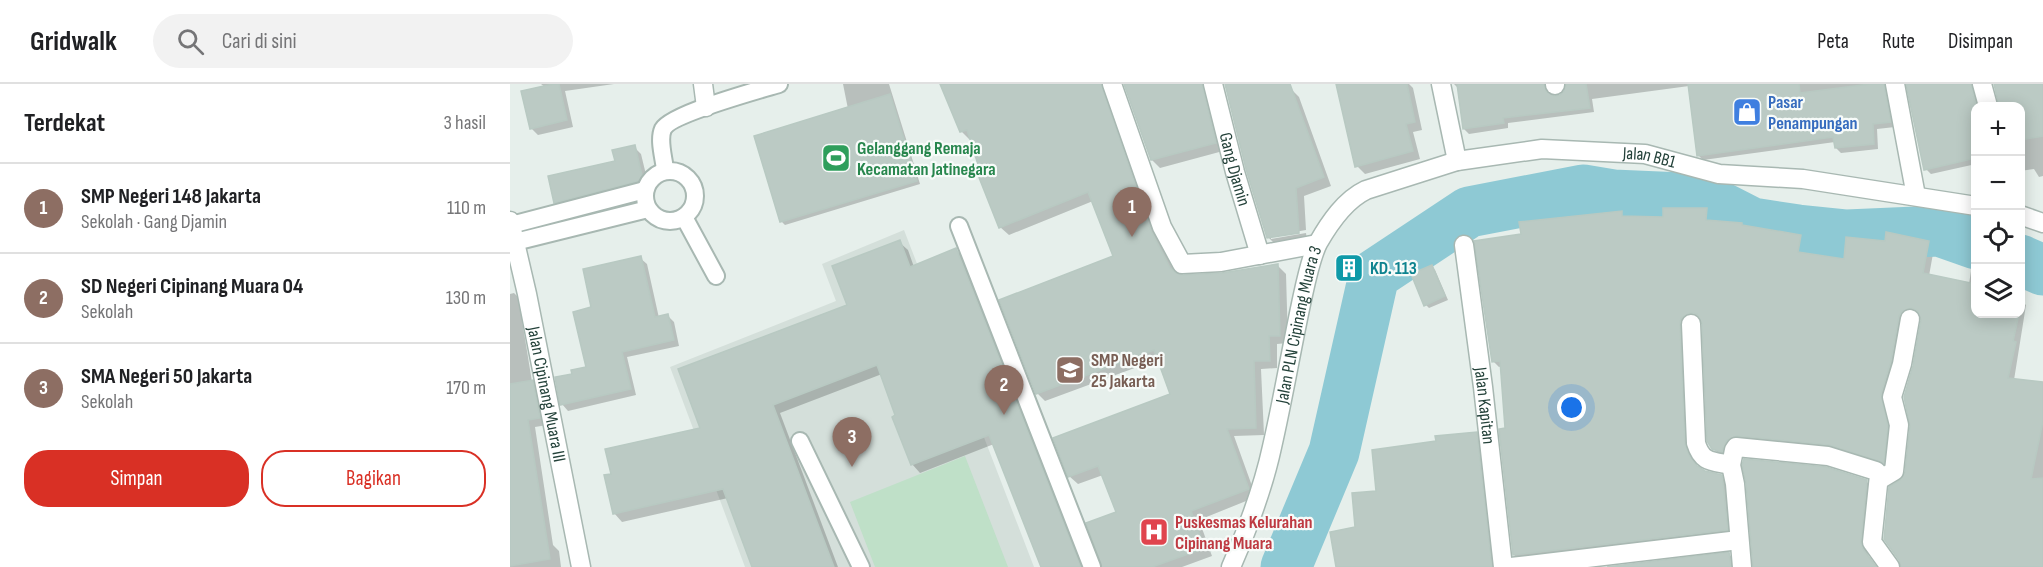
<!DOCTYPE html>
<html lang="id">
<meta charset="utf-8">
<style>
:root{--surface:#fff;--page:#f2f2f2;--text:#202124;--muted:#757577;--line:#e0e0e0;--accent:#d93025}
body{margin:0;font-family:"Sofia Sans Condensed",sans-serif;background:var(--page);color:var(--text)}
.controls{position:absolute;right:18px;top:18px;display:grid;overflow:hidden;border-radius:12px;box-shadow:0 3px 15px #0003}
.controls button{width:54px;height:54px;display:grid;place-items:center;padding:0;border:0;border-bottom:2px solid var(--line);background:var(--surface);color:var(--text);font:30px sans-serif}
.you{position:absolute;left:1062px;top:324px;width:21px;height:21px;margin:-15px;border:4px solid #fff;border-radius:50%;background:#1a73e8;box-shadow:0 0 0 9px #1a73e833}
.badge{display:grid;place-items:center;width:39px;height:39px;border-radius:50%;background:var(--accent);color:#fff;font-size:20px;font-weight:700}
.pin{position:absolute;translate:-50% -50px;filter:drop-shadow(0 2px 3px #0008)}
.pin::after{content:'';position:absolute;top:32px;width:21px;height:18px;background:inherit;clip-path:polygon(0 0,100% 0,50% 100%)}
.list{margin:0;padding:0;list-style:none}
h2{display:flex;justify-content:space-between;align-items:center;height:78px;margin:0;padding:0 24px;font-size:26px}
h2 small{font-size:20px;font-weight:400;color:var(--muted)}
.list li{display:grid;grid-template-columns:39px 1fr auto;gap:18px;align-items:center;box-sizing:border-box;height:90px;padding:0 24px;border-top:2px solid var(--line)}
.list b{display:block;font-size:22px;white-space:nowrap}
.list p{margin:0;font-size:20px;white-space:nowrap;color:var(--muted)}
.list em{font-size:20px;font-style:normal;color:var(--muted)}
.actions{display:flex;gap:12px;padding:18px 24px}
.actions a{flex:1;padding:14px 0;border:2px solid var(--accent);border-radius:24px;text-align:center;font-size:21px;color:var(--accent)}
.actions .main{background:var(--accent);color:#fff}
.icon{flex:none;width:33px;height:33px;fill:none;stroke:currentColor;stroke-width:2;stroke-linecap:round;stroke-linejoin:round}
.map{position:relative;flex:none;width:1533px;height:483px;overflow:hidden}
header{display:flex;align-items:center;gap:36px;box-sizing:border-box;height:84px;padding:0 30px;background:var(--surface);border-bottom:2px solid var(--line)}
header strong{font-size:28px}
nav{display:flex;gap:33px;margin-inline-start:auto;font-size:21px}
.search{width:420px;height:54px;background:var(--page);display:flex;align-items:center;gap:15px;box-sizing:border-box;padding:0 21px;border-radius:33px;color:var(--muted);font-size:22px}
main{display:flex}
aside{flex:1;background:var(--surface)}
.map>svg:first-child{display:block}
.built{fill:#d4dfda}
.pitch{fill:#bfe0c8}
.shadow{fill:#0003}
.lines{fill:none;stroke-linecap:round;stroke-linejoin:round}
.river{stroke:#8ec9d4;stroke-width:51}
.building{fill:#bbcac4;stroke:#b8c9c2;stroke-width:1.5}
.service-casing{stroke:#a8b8b2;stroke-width:20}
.minor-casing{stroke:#a8b8b2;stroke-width:21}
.tertiary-casing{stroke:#a8b8b2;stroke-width:21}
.service{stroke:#fff;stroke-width:16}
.minor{stroke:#fff;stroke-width:18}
.tertiary{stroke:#fff;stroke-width:18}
.labels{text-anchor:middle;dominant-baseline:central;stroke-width:4.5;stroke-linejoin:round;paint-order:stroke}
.shop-label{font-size:18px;font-weight:bold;fill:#366cbe;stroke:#f7fbf9;text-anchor:start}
.leisure-label{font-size:18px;font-weight:bold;fill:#27864d;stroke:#f7fbf9;text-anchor:start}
.street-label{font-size:18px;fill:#24423a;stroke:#f7fbf9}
.culture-label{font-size:18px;font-weight:bold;fill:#0d838f;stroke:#f7fbf9;text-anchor:start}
.education-label{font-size:18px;font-weight:bold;fill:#785e54;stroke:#f7fbf9;text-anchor:start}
.health-label{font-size:18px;font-weight:bold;fill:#be3a42;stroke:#f7fbf9;text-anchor:start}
</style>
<header>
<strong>Gridwalk</strong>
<div class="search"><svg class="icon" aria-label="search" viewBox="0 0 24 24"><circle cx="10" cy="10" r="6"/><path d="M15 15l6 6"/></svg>Cari di sini</div>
<nav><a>Peta</a><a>Rute</a><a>Disimpan</a></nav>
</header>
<main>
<aside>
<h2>Terdekat<small>3 hasil</small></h2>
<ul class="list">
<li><span class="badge" style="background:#8d6e63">1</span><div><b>SMP Negeri 148 Jakarta</b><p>Sekolah · Gang Djamin</p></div><em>110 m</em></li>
<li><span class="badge" style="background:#8d6e63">2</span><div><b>SD Negeri Cipinang Muara 04</b><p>Sekolah</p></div><em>130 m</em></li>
<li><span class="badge" style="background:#8d6e63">3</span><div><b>SMA Negeri 50 Jakarta</b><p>Sekolah</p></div><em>170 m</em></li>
</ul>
<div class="actions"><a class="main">Simpan</a><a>Bagikan</a></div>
</aside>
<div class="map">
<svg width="1533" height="483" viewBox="0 0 1533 483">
<rect width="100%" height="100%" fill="#e6efeb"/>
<polygon class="built" points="394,146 524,483 235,483 160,283 326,217 312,180"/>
<polygon class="pitch" points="455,372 498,483 365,483 340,418"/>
<g class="shadow">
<polygon points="31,0 104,0 55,7 63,43 28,51 21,44 35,3"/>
<polygon points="333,0 379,0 410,100 275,141 272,138 246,53 338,25"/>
<polygon points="432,0 603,0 649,157 666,190 672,193 712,191 768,182 776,190 778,259 767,260 767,284 751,285 754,351 724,352 746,413 689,436 702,472 672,483 593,483 608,429 593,391 568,400 559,392 662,311 649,275 535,317 527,309 605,173 583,117 499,151 490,143 462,55 459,55 451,47"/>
<polygon points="615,0 703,0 713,67 650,84 642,76"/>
<polygon points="716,0 755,0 781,5 789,13 821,102 794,112 796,146 761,152 761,155 796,149 797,157 766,161 758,153"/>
<polygon points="828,0 899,0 903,4 912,46 903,48 910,75 855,90 847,82"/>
<polygon points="944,0 1040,0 1039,12 1051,12 1056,7 1058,0 1380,0 1385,43 1367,45 1368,65 1331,69 1326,64 1325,58 1193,76 1188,71 1179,2 1082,15 1084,28 998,39 998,44 959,50 954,45 949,5"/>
<polygon points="1398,0 1467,0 1469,22 1466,22 1466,80 1421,90 1416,85"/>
<polygon points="1498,0 1533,0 1533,92 1529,93 1524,85 1510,87 1510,22 1490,22 1486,2"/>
<polygon points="124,63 131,70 139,103 52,125 45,118 107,78"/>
<polygon points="1196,126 1201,131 1201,138 1232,140 1234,142 1290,153 1296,158 1294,170 1335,177 1377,159 1418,158 1424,164 1419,192 1459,200 1464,168 1466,168 1466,230 1510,230 1510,216 1516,221 1504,296 1533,300 1533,483 1393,483 1391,397 1397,389 1405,282 1413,236 1410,230 1408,229 1397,233 1379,383 1326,366 1218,372 1209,370 1203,364 1194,239 1191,235 1186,234 1180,366 1184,378 1189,385 1211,392 1216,398 1222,451 1010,476 1004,471 992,282 989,283 983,277 1012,152 1111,128 1117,134 1154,134"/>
<polygon points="389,158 398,166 404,183 446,166 454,174 575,483 532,483 484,360 410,389 402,380 372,290 270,329 328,483 244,483 218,414 112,438 104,429 103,391 192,345 339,222"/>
<polygon points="130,174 137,180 149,234 158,232 164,238 169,262 117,273 126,311 58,327 52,320 64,291 78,284 83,224"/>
<polygon points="922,183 925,186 938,216 919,224 916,221"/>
<polygon points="4,209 12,217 16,236 12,236 22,298 30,305 37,341 25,343 43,461 49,467 51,483 0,483 0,210"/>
<polygon points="966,349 972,355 986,483 827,483 846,444 868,408 927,359"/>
<polygon points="1356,397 1362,403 1356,463 1358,471 1367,483 1245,483"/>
<polygon points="1219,470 1224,476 1226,483 1109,483"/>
</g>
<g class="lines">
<g class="river">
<polyline points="1510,176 1533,186"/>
<polyline points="776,483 824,368 864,191 959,128 1073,106 1103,111 1195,115 1242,139 1288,146 1337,151 1429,147 1466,160"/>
</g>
</g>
<g class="building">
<polygon points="43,0 49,0 57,36 20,45 11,7"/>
<polygon points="430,0 591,0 641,147 660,184 666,189 673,191 712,189 768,180 770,252 759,252 760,277 744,277 746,344 717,345 739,405 681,427 695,464 642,483 592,483 576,439 606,428 588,382 558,393 543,354 660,310 644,266 526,310 489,216 603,172 578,108 489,144 468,91 471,90 457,46 450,48"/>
<polygon points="614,0 692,0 706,59 641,76"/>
<polygon points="715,0 780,0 814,93 786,104 789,149 757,154 736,85"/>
<polygon points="826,0 897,0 905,38 896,40 903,67 845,83"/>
<polygon points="947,0 1034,0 1036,7 1044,12 1050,11 1054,7 1056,0 1076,0 1080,24 993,34 994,39 953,45"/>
<polygon points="1178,0 1289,0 1290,9 1360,0 1374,0 1381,38 1363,40 1364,60 1325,64 1323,53 1187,72"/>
<polygon points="1396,0 1461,0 1466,22 1466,74 1414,86"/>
<polygon points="1484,0 1533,0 1533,52 1510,56 1510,22 1489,22"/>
<polygon points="380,10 407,97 270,138 244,52"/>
<polygon points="125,61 133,96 44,119 38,92 105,77 102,66"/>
<polygon points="1153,124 1197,124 1196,136 1232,139 1232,141 1291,151 1288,168 1334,175 1336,153 1375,157 1376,148 1419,157 1413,189 1466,200 1466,230 1509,230 1503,257 1506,258 1498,294 1533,298 1533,337 1521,395 1533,394 1533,483 1391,483 1389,476 1374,455 1379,403 1390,396 1395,388 1400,342 1394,313 1403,282 1411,236 1408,227 1401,224 1392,227 1389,232 1381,277 1371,310 1378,342 1374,379 1319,361 1227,352 1217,356 1212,368 1202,365 1197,357 1192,240 1187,230 1180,229 1171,234 1170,240 1175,360 1179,371 1187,382 1195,387 1212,391 1218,446 1003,471 989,345 995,344 990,277 982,278 964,157 1011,150 1009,138 1112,127 1112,132 1153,133"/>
<polygon points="390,156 400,183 446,164 571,483 531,483 479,351 401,381 382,333 385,331 367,281 263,321 324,483 242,483 213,405 103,430 94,391 101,390 95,365 190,344 168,285 337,221 322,182"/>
<polygon points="131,172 145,233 158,230 164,256 112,268 121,305 50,321 45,293 62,290 61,286 76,283 63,228 81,223 73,185"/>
<polygon points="922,181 935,212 914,222 901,190"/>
<polygon points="23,296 30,334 18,336 40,475 0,482 0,300"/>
<polygon points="967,348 982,483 826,483 820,448 845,443 842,409 866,407 862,366 926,357 925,352"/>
<polygon points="1234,375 1316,383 1357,396 1351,458 1353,465 1366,483 1243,483 1236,399 1232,381"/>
<polygon points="1219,468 1221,483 1097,483"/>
</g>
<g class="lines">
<g class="service-casing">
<g id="service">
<path d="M155 86C154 74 148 56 153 45 161 30 249 6 269 0"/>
<circle cx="160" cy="112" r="25"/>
<polyline points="174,133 206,192"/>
<polyline points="1,141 135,106"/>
<polyline points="449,142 582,483"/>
<polyline points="5,158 138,125"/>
<polyline points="290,357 351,483"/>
</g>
</g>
<g class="minor-casing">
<g id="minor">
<polyline points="193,0 196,23"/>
<polyline points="602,0 652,143 672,180 711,178 807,160"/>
<path id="s1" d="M703 0 725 88 750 171"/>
<polyline points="1045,0 1045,1"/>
<polyline points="1385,0 1406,112"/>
<polyline points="1472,0 1478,22"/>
<path id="s2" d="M954 161 973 303 993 483"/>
<path d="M1181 240 1186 359C1192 379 1202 377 1221 381"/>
<polyline points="1369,396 1384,387 1389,341 1382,313 1392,280 1400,235"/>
<polyline points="1001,483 1229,456"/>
<polyline points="1232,483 1225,400 1221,381 1224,366 1226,363 1318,372 1366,387 1369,391 1362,458 1380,483"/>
</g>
</g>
<g class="tertiary-casing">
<g id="tertiary">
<polyline points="931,0 947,77"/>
<polyline points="1510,131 1533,139"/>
<path id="s3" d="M0 137 17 210 71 483"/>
<path id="s4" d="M721 483C738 444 753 405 762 363 773 315 781 267 791 220 795 202 800 175 808 159 820 138 835 116 856 106L947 77 1032 65 1135 70 1209 90 1293 95 1466 122"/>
</g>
</g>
<use href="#service" class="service"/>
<use href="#minor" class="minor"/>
<use href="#tertiary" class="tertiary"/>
</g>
<defs>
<g id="shop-square" transform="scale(1.5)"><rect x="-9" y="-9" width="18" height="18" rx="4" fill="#3f7fe0" stroke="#f7fbf9"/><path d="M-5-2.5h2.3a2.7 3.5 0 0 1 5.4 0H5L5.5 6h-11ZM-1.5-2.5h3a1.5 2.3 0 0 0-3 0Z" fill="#fff"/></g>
<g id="stadium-square" transform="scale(1.5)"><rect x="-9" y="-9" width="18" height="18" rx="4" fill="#2e9e5b" stroke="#f7fbf9"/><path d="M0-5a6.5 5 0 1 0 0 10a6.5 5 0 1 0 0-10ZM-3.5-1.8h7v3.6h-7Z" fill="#fff"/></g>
<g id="building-square" transform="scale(1.5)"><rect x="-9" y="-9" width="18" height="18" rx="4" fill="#0f9aa8" stroke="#f7fbf9"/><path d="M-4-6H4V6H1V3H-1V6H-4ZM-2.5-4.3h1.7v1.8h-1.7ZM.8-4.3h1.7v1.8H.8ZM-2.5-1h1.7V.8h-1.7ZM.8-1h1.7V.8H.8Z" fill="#fff"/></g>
<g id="school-square" transform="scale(1.5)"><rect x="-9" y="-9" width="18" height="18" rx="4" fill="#8d6e63" stroke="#f7fbf9"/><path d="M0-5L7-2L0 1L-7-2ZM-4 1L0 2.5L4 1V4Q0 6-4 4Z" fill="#fff"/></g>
<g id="hospital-square" transform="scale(1.5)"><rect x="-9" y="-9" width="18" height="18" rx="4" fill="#e0444e" stroke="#f7fbf9"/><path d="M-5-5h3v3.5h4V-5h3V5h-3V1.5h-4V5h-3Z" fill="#fff"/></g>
</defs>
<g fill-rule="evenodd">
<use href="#shop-square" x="1237" y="28"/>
<use href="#stadium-square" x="326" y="74"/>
<use href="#building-square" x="839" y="184"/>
<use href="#school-square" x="560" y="286"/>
<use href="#hospital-square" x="644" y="448"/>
</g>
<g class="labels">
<g class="shop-label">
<text x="1258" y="18">Pasar<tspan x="1258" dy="21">Penampungan</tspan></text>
</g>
<g class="leisure-label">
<text x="347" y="64">Gelanggang Remaja<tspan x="347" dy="21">Kecamatan Jatinegara</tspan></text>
</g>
<g class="street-label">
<text stroke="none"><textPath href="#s4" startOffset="698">Jalan BB1</textPath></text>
<text stroke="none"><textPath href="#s1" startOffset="88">Gang Djamin</textPath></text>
<text stroke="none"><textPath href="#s4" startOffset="252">Jalan PLN Cipinang Muara 3</textPath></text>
<text stroke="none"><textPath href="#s3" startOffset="177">Jalan Cipinang Muara III</textPath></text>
<text stroke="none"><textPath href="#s2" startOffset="162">Jalan Kapitan</textPath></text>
</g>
<g class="culture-label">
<text x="860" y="184">KD. 113</text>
</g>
<g class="education-label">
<text x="581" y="276">SMP Negeri<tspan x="581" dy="21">25 Jakarta</tspan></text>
</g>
<g class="health-label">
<text x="665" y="438">Puskesmas Kelurahan<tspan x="665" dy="21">Cipinang Muara</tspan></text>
</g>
</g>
</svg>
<div class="controls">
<button>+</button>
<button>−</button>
<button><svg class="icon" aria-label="locate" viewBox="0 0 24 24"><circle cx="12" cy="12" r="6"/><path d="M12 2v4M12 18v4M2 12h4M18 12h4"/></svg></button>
<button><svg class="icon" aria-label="layers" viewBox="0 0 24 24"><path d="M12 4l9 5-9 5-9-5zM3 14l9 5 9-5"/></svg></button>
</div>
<div class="you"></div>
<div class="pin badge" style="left:622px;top:153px;background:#8d6e63">1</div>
<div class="pin badge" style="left:494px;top:331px;background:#8d6e63">2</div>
<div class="pin badge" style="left:342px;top:383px;background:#8d6e63">3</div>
</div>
</main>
